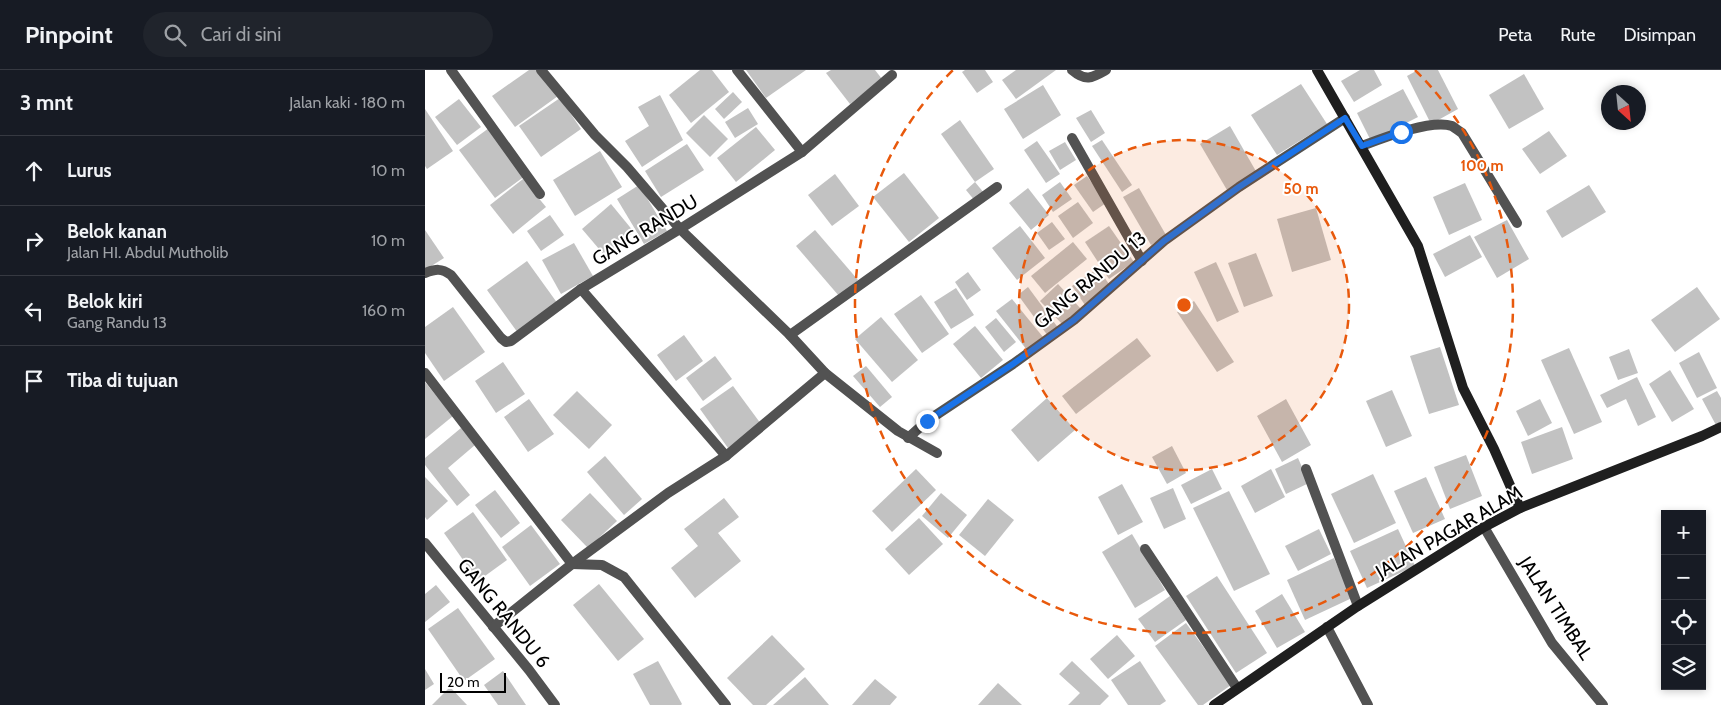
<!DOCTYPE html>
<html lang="id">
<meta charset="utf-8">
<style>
:root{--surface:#171b24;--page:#20242c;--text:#f1f3f6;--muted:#9ea1a6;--line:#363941}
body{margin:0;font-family:Cabin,sans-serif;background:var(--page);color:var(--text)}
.controls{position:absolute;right:15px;bottom:15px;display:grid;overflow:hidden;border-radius:0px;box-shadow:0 2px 8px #0003}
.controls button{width:45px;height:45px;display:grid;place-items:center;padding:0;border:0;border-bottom:1px solid var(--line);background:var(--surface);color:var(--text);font:25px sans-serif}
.compass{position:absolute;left:1176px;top:15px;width:45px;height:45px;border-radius:50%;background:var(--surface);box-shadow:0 2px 8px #0003;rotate:153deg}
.scale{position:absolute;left:15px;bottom:12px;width:66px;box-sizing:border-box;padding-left:5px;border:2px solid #000;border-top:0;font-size:14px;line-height:18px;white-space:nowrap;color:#000;-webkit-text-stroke:4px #fff;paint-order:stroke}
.stop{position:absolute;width:15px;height:15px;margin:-11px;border:4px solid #1a73e8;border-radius:50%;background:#fff}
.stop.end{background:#1a73e8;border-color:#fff;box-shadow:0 1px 5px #0008}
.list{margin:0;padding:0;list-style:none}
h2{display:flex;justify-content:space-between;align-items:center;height:65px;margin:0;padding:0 20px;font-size:21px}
h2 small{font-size:16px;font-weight:400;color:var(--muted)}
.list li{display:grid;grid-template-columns:32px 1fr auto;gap:15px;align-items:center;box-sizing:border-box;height:70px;padding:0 20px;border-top:1px solid var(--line)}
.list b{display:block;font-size:19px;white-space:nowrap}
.list p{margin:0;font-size:16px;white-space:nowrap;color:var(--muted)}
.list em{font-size:16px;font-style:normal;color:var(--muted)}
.icon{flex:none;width:28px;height:28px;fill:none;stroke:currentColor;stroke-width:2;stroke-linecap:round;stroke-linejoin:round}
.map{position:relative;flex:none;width:1296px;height:635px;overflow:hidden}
header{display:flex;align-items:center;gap:30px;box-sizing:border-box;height:70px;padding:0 25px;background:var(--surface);border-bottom:1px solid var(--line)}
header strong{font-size:24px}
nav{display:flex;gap:28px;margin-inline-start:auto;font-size:18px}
.search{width:350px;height:45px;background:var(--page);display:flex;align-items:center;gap:12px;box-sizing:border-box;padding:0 18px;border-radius:28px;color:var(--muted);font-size:19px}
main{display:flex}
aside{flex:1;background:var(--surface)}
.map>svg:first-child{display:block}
.building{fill:#c2c2c2}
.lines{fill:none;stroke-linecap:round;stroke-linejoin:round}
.street{stroke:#525252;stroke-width:10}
.secondary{stroke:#1f1f1f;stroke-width:10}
.route{stroke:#1a73e8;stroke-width:6}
.ring{fill:none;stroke:#e8590c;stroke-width:2.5;stroke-dasharray:9 6}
.labels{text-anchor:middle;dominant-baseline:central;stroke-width:4;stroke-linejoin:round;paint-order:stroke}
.street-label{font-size:19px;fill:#000;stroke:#fff}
.centre{fill:#e8590c;stroke:#fff;stroke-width:2.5}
.ring-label{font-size:15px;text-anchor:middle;font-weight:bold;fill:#e8590c;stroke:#fff;stroke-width:4;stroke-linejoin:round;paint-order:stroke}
</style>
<header>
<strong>Pinpoint</strong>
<div class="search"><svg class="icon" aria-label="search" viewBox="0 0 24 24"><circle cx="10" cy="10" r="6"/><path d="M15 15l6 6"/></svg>Cari di sini</div>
<nav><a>Peta</a><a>Rute</a><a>Disimpan</a></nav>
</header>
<main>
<aside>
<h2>3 mnt<small>Jalan kaki · 180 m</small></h2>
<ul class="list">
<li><svg class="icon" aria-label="ahead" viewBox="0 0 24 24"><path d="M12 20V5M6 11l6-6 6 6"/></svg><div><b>Lurus</b></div><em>10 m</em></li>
<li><svg class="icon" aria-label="right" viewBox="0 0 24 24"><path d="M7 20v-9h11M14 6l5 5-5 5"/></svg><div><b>Belok kanan</b><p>Jalan HI. Abdul Mutholib</p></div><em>10 m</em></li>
<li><svg class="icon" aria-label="left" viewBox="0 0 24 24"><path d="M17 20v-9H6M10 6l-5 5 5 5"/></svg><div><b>Belok kiri</b><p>Gang Randu 13</p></div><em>160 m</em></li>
<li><svg class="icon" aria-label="arrive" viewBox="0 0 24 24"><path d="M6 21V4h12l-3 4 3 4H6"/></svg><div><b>Tiba di tujuan</b></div></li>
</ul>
</aside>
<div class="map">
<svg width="1296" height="635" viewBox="0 0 1296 635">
<rect width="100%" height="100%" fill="#fff"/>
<g class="building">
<polygon points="104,0 114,0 133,26 90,57 67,26"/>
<polygon points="275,0 287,0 304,22 266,53 244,25"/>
<polygon points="321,0 381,0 341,28"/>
<polygon points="406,0 450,0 457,9 425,34 401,3"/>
<polygon points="540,0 560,0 568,12 552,23 537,2"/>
<polygon points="591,0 631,0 591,29 577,10"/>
<polygon points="935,0 949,0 957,15 929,32 916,11"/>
<polygon points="993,0 1013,0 1033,39 1006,54 982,6"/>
<polygon points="1099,4 1119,39 1084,59 1064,25"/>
<polygon points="876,14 902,54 852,85 826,45"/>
<polygon points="618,15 636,45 598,69 579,39"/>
<polygon points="978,19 993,47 946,71 932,43"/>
<polygon points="308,22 317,32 299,49 290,39"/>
<polygon points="235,25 258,70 217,97 200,71 224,56 213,37"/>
<polygon points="135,28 156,59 116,87 94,56"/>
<polygon points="34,29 56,57 32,75 10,47"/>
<polygon points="323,38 333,54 310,68 300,52"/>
<polygon points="0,39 28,81 2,99 0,96"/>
<polygon points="666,40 680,63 666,72 651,48"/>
<polygon points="279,45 303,69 285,87 261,63"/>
<polygon points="535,50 569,99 550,112 516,64"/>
<polygon points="805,56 832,103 802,120 775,74"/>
<polygon points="331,57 350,80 311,112 292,88"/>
<polygon points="64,58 100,106 70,128 34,80"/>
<polygon points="1124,61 1142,86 1115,104 1097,79"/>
<polygon points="677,70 707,115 697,122 667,76"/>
<polygon points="612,71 635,104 621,113 599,80"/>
<polygon points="640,72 651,90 635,100 624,81"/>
<polygon points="262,74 279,100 236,127 220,101"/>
<polygon points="175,81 197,117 150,146 128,110"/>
<polygon points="479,103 514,148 484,172 448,127"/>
<polygon points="410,104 434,136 407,156 383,125"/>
<polygon points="662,106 681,133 668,142 649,115"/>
<polygon points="98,109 121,137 88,164 65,135"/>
<polygon points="550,112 559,123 550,131 541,120"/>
<polygon points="635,112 647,129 628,142 617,125"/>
<polygon points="1040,113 1057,150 1024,165 1008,127"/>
<polygon points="214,115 242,161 219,174 192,129"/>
<polygon points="1164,115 1181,142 1137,168 1121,141"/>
<polygon points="603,118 624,145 606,160 584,133"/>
<polygon points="714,118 741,165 726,175 698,127"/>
<polygon points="653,132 668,153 648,168 633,146"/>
<polygon points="186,134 209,162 180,186 157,159"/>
<polygon points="891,138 906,190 867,202 852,149"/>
<polygon points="125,145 139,165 116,181 102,161"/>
<polygon points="1082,150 1104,189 1072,208 1049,167"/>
<polygon points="627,152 640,169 624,180 612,163"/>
<polygon points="595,156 620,188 592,210 567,178"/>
<polygon points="684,156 709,192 684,209 660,172"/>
<polygon points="0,160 19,188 0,200"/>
<polygon points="390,160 433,210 414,226 371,176"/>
<polygon points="1045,165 1057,187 1020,207 1008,184"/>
<polygon points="648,172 662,189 620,223 606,206"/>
<polygon points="149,173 168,206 136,224 117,190"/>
<polygon points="831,183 848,226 819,237 803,193"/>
<polygon points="102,191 133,234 93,263 62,220"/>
<polygon points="791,192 814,242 792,252 769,202"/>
<polygon points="673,198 686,217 660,235 647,216"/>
<polygon points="543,202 556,220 542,230 530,212"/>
<polygon points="633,214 656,239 638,255 615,231"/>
<polygon points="603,217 634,259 623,266 593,225"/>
<polygon points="1272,217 1295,249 1250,282 1226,250"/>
<polygon points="531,218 549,245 526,259 509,232"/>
<polygon points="496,225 524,264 497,283 469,244"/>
<polygon points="587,229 618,267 602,280 571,241"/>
<polygon points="769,231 809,292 792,302 752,242"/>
<polygon points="28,237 60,282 19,311 0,283 0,257"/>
<polygon points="456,247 493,290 467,312 430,269"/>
<polygon points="571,248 591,272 579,282 560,257"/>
<polygon points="550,256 578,290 556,308 528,274"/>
<polygon points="259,265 278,291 251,311 232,285"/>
<polygon points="712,268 726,286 651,344 637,326"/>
<polygon points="1015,277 1034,335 1004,344 985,286"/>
<polygon points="1144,278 1177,352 1149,364 1116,290"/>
<polygon points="1204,279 1213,303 1193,310 1184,287"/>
<polygon points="1274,282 1292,318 1272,328 1254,293"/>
<polygon points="290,286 307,309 278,331 261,308"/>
<polygon points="78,292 100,324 71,343 50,311"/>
<polygon points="441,296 467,327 455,337 428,306"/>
<polygon points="1245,300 1269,339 1247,352 1224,314"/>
<polygon points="1212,307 1231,347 1213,356 1201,329 1182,338 1175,325"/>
<polygon points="0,312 28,346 0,369"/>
<polygon points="308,316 336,354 303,378 275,339"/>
<polygon points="967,320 987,366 961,377 941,331"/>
<polygon points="152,321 187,355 164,379 128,345"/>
<polygon points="1292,321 1296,328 1296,356 1292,357 1277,329"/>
<polygon points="622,328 650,360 613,392 586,360"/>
<polygon points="104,329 129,364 103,382 79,347"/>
<polygon points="861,329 886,375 857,392 832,346"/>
<polygon points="1115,329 1127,353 1103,366 1091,341"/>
<polygon points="1137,357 1148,389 1107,404 1096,372"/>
<polygon points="36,358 50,375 23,398 45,425 32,436 0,395 0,388"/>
<polygon points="747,376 761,403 742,414 727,387"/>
<polygon points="1041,385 1057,426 1025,439 1009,397"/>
<polygon points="180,386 217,429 199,445 162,402"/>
<polygon points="873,388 884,413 861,424 850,399"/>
<polygon points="491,399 511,420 467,462 447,441"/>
<polygon points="787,399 797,419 766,434 756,415"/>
<polygon points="846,399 860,427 830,443 816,416"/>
<polygon points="948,404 971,453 929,473 906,424"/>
<polygon points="0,407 23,431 2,450 0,447"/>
<polygon points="1001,407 1020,449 988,463 969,421"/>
<polygon points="697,414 718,452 693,465 673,427"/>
<polygon points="748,418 761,449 739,459 725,428"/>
<polygon points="70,420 95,453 76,468 50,435"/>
<polygon points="804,421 845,504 809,521 768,438"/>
<polygon points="165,423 192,451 163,478 136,450"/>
<polygon points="516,423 542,445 523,468 497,446"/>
<polygon points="299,428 314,447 293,463 316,491 270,528 246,498 273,476 259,459"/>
<polygon points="563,429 589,450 560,486 534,465"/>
<polygon points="48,442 82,490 53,511 19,463"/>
<polygon points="494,448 518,474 484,505 460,479"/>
<polygon points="106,455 135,494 105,516 77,477"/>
<polygon points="894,459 906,484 873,501 860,476"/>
<polygon points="973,459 990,496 942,518 925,481"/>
<polygon points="707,464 740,520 710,538 677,482"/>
<polygon points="909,488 927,528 880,550 862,510"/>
<polygon points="792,506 842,583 811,603 761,526"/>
<polygon points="174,514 219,569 193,591 148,535"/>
<polygon points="11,515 25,532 0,552 0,524"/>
<polygon points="857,524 880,562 852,578 830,541"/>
<polygon points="745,526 761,550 730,572 713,549"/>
<polygon points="33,538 70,589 39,611 3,559"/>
<polygon points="761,553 806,615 778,635 773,635 730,576"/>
<polygon points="347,565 380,599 341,635 328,635 302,608"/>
<polygon points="692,565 710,586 683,609 665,589"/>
<polygon points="233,591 257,634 256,635 225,635 208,604"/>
<polygon points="647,591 684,626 675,635 643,635 655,623 634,604"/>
<polygon points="715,591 741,631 735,635 703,635 686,610"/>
<polygon points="0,599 9,614 0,620"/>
<polygon points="78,601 101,635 73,635 59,615"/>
<polygon points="380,607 404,635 348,635"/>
<polygon points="450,609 472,627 465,635 427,635"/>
<polygon points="573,613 597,635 553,635"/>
<polygon points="25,617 42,635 7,635"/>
</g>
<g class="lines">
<g class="street">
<polyline points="26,0 115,124"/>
<polyline points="116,0 170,65 202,97 255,159 365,265 400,303 473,361 512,383"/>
<polyline points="312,0 377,82"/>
<path d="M647 0C661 12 667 8 681 0"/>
<polyline points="647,68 717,191"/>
<path d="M937 76C958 68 1006 49 1027 56 1030 58 1034 61 1037 63L1092 153"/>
<path d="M0 203C11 199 16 198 26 205L76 268 81 272 86 271 156 219 255 159 377 82 467 5"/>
<polyline points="156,219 301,386"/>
<polyline points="365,265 572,117"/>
<polyline points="0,303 147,494"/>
<polyline points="483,368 502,351 588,294 649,250 739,171 814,117 920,48"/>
<polyline points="881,399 933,536"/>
<polyline points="1059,457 1127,573 1178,635"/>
<polyline points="0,473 104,600 130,635"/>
<polyline points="720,479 812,618"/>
<polyline points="147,494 177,495 199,507 301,635"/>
<polyline points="68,557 147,494 243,423 301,386 400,303"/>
<polyline points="902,557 943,635"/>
</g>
<g class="secondary">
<polyline points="892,0 993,176 1038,318 1069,379 1095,438"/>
<polyline points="789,635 933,536 1059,457 1095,438 1277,366 1296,357"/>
</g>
</g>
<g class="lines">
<polyline class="route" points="502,351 588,294 649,250 739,171 814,117 920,48 937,76 976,62"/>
</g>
<circle cx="759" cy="235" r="165" fill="#e8590c" fill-opacity=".12"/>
<g class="ring">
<circle cx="759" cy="235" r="165"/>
<path d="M990 0A329 329 0 1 1 528 0"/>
</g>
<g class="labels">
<g class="street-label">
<text transform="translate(220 160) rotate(-31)">GANG RANDU</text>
<text transform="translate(665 210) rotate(-40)">GANG RANDU 13</text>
<text transform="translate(1024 462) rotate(-30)">JALAN PAGAR ALAM</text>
<text transform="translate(1131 538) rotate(57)">JALAN TIMBAL</text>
<text transform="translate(79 543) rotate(51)">GANG RANDU 6</text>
</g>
</g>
<circle cx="759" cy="235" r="8" class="centre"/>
<g class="ring-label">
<text x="1057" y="101">100 m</text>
<text x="876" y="124">50 m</text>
</g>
</svg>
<div class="controls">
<button>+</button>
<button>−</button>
<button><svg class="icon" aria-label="locate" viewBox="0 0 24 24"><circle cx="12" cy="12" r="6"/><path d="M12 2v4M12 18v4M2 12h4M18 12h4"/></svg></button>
<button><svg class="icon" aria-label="layers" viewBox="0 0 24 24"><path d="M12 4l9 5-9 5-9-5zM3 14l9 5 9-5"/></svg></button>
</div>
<svg class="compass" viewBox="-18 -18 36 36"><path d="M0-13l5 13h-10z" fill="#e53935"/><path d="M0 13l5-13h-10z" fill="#9ea1a6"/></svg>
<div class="scale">20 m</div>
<div class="stop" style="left:976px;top:62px"></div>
<div class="stop end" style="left:502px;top:351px"></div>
</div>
</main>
